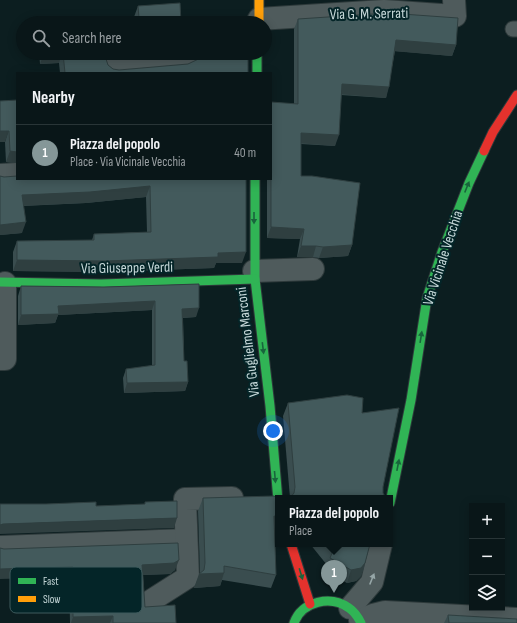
<!DOCTYPE html>
<meta charset="utf-8">
<style>
:root{--surface:#091618;--page:#121f21;--text:#f1f3f6;--muted:#999fa2;--line:#293537;--accent:#859798}
body{margin:0;font-family:"Sofia Sans Condensed",sans-serif;background:var(--page);color:var(--text)}
.controls{position:absolute;right:12px;bottom:12px;display:grid;overflow:hidden;border-radius:0px;box-shadow:0 2px 10px #0003}
.controls button{width:36px;height:36px;display:grid;place-items:center;padding:0;border:0;border-bottom:1px solid var(--line);background:var(--surface);color:var(--text);font:20px sans-serif}
.you{position:absolute;left:273px;top:431px;width:14px;height:14px;margin:-10px;border:3px solid #fff;border-radius:50%;background:#1a73e8;box-shadow:0 0 0 6px #1a73e833}
.badge{display:grid;place-items:center;width:26px;height:26px;border-radius:50%;background:var(--accent);color:#fff;font-size:13px;font-weight:700}
.pin{position:absolute;translate:-50% -33px;filter:drop-shadow(0 1px 2px #0008)}
.pin::after{content:'';position:absolute;top:21px;width:14px;height:12px;background:inherit;clip-path:polygon(0 0,100% 0,50% 100%)}
.popup{position:absolute;left:275px;top:495px;width:118px;height:52px;box-sizing:border-box;display:grid;place-content:center;border-radius:0px;background:var(--surface);filter:drop-shadow(0 1px 3px #0005);font-size:13px;white-space:nowrap;color:var(--muted)}
.popup b{font-size:15px;color:var(--text)}
.popup::after{content:'';position:absolute;left:50%;top:100%;margin-left:-8px;border:8px solid transparent;border-top-color:var(--surface)}
.list{margin:0;padding:0;list-style:none}
h2{display:flex;justify-content:space-between;align-items:center;height:52px;margin:0;padding:0 16px;font-size:17px}
h2 small{font-size:13px;font-weight:400;color:var(--muted)}
.list li{display:grid;grid-template-columns:26px 1fr auto;gap:12px;align-items:center;box-sizing:border-box;height:56px;padding:0 16px;border-top:1px solid var(--line)}
.list b{display:block;font-size:15px;white-space:nowrap}
.list p{margin:0;font-size:13px;white-space:nowrap;color:var(--muted)}
.list em{font-size:13px;font-style:normal;color:var(--muted)}
.icon{flex:none;width:22px;height:22px;fill:none;stroke:currentColor;stroke-width:2;stroke-linecap:round;stroke-linejoin:round}
.map{position:relative;flex:none;width:517px;height:623px;overflow:hidden}
.search{position:absolute;background:var(--surface);box-shadow:0 2px 10px #0003;left:16px;top:16px;width:256px;height:44px;display:flex;align-items:center;gap:10px;box-sizing:border-box;padding:0 14px;border-radius:22px;color:var(--muted);font-size:15px}
.panel{position:absolute;background:var(--surface);box-shadow:0 2px 10px #0003;left:16px;top:72px;width:256px;height:108px;border-radius:0px}
.map>svg:first-child{display:block}
.lines{fill:none;stroke-linecap:round;stroke-linejoin:round}
.lane-casing{stroke:#2e3a3b;stroke-width:17}
.street-casing{stroke:#2e3a3b;stroke-width:24}
.fast-casing{stroke:#2e3a3b;stroke-width:11}
.slow-casing{stroke:#2e3a3b;stroke-width:11}
.jam-casing{stroke:#2e3a3b;stroke-width:11}
.lane{stroke:#4f5b5c;stroke-width:15}
.street{stroke:#4f5b5c;stroke-width:22}
.fast{stroke:#30b455;stroke-width:9}
.slow{stroke:#ff9f0a;stroke-width:9}
.jam{stroke:#e5322d;stroke-width:9}
.wall{fill:#3a4d4f}
.shaded-wall{fill:#2f3f40}
.building{fill:#435a5c;stroke:#2f3f40}
.oneway{fill:#18653c}
.oneway2{fill:#96a6a7}
.labels{text-anchor:middle;dominant-baseline:central;stroke-width:4;stroke-linejoin:round;paint-order:stroke}
.street-label{font-size:15px;fill:#c6d8d9;stroke:#042528}
.key{fill:#042528;stroke:#3e5b5d;stroke-width:1}
.key-label{font-size:11px;fill:#c6d8d9}
</style>
<div class="map">
<svg width="517" height="623" viewBox="0 0 517 623">
<rect width="100%" height="100%" fill="#0c1e20"/>
<g class="lines">
<g class="lane-casing">
<polyline id="lane" points="513,29 517,29"/>
</g>
<g class="street-casing">
<g id="street">
<polyline points="259,19 384,11 455,16 454,0"/>
<polyline points="114,68 183,62 201,53"/>
<polyline points="0,175 17,174"/>
<polyline points="254,271 313,269"/>
<polyline points="0,359 5,359 5,283"/>
<polyline points="0,547 186,540"/>
<polyline points="152,600 188,577 185,499 232,498"/>
<polyline points="350,608 372,582 381,544"/>
<polyline points="360,620 373,615 385,612 517,619"/>
</g>
</g>
<g class="fast-casing">
<g id="fast">
<polyline points="257,53 257,73"/>
<polyline points="255,179 255,279 270,406 278,501"/>
<polyline points="0,282 101,284 255,279"/>
<polyline points="390,503 411,400 427,298 442,252 469,183 484,151"/>
<path d="M294 623C302 601 331 595 349 608 355 612 358 617 361 623"/>
</g>
</g>
<g class="slow-casing">
<polyline id="slow" points="259,0 259,23"/>
</g>
<g class="jam-casing">
<g id="jam">
<polyline points="484,151 493,132 517,95"/>
<polyline points="291,544 310,604"/>
</g>
</g>
<use href="#lane" class="lane"/>
<use href="#street" class="street"/>
<use href="#fast" class="fast"/>
<use href="#slow" class="slow"/>
<use href="#jam" class="jam"/>
</g>
<g class="wall">
<polygon points="138,6 181,23 113,22 134,18 134,17"/>
<polygon points="298,19 456,45 452,56 395,51 386,98 341,95 335,146 301,144 301,176 352,245 348,256 319,258 313,257 297,257 300,239 267,238 267,179 271,179 271,102 294,104 294,29"/>
<polygon points="39,53 143,53 113,56 107,58 106,59 108,65 113,69 119,70 248,73 60,73 59,63 40,64"/>
<polygon points="17,100 17,163 6,162 5,142"/>
<polygon points="0,176 4,177 246,179 242,263 216,263 214,268 101,272 13,271 13,252 17,241 92,240 94,234 147,232 146,197 86,203 23,206 22,233 0,235"/>
<polygon points="199,284 196,317 183,318 184,361 188,382 185,391 124,393 123,378 126,369 152,366 152,310 58,315 55,323 18,325 18,296 21,286 104,287"/>
<polygon points="288,403 362,413 383,487 383,493 290,498 283,416"/>
<polygon points="203,498 278,499 278,530 274,530 276,575 271,588 222,580 220,586 194,588 200,573 198,511"/>
<polygon points="310,544 370,544 365,563 361,576 356,581 347,583 325,572 327,565"/>
<polygon points="4,549 175,570 170,574 143,575 145,607 176,623 70,623 69,577"/>
<polygon points="448,615 517,623 444,623"/>
</g>
<g class="shaded-wall">
<polygon points="396,40 456,45 452,56 392,51"/>
<polygon points="44,53 62,53 59,63 40,64"/>
<polygon points="106,53 143,53 113,56 107,58 103,63"/>
<polygon points="342,84 389,87 386,98 338,94"/>
<polygon points="0,131 9,131 5,142 0,142"/>
<polygon points="301,133 339,135 335,146 297,143"/>
<polygon points="10,151 17,152 17,163 6,162"/>
<polygon points="150,186 146,197 86,203 18,206 22,195"/>
<polygon points="26,222 22,233 0,235 0,225"/>
<polygon points="271,227 304,229 300,239 267,238"/>
<polygon points="352,245 348,256 319,258 323,247"/>
<polygon points="301,246 316,246 313,257 297,257"/>
<polygon points="246,252 242,263 216,263 214,268 101,272 13,271 17,260"/>
<polygon points="155,301 152,310 58,315 55,323 18,325 21,315 58,306"/>
<polygon points="199,308 196,317 179,318 182,309"/>
<polygon points="188,382 185,391 124,393 127,383"/>
<polygon points="274,516 278,517 278,530 269,530"/>
<polygon points="177,518 174,528 0,534 0,525 3,524"/>
<polygon points="179,560 175,570 170,574 139,575 142,565"/>
<polygon points="365,563 361,576 356,581 347,583 351,570"/>
<polygon points="73,567 69,577 0,579 0,569"/>
<polygon points="224,573 220,586 194,588 199,574"/>
<polygon points="113,616 110,623 71,623 73,617"/>
</g>
<g class="building">
<polygon points="180,3 181,23 84,23 113,22 139,18 138,6"/>
<polygon points="388,13 458,18 456,45 396,40 389,87 342,84 339,135 301,133 301,176 312,176 360,183 352,245 323,247 316,246 301,246 304,229 271,227 271,102 298,104 298,19"/>
<polygon points="63,53 106,53 106,59 108,65 113,69 119,70 188,64 211,53 248,53 248,73 65,73"/>
<polygon points="17,100 17,152 10,151 9,131 0,131 0,101"/>
<polygon points="0,176 4,177 17,176 17,179 246,179 246,252 218,253 218,257 105,261 17,260 17,241 94,240 94,234 151,232 150,186 90,192 22,195 26,222 0,225"/>
<polygon points="199,284 199,308 182,309 184,361 187,361 188,382 127,383 126,369 155,365 155,301 58,306 59,314 21,315 21,286 104,287"/>
<polygon points="347,395 363,398 362,413 399,408 383,487 383,493 386,498 290,498 294,493 295,487 288,403"/>
<polygon points="274,496 278,499 278,517 274,516 276,575 224,566 224,573 199,574 204,570 205,563 203,498"/>
<polygon points="177,501 177,518 3,524 0,525 0,504 46,504 96,502 96,506 145,504 145,502"/>
<polygon points="178,543 179,560 174,563 142,565 145,607 175,605 176,623 113,623 113,616 73,617 73,567 0,569 0,548 4,549"/>
<polygon points="325,544 370,544 365,563 361,568 351,570 330,558 332,553"/>
<polygon points="448,615 517,619 517,623 449,623"/>
</g>
<defs><path id="oneway-solid" d="M-6-.8H1V-3.2L6.5 0L1 3.2V.8H-6Z"/></defs>
<g class="oneway">
<use href="#oneway-solid" transform="translate(467 187) rotate(-68)"/>
<use href="#oneway-solid" transform="translate(254 218) rotate(90)"/>
<use href="#oneway-solid" transform="translate(421 337) rotate(-81)"/>
<use href="#oneway-solid" transform="translate(263 348) rotate(83)"/>
<use href="#oneway-solid" transform="translate(398 465) rotate(-79)"/>
<use href="#oneway-solid" transform="translate(275 477) rotate(85)"/>
<use href="#oneway-solid" transform="translate(301 574) rotate(73)"/>
</g>
<use class="oneway2" href="#oneway-solid" transform="translate(372 579) rotate(-68)"/>
<g class="labels">
<g class="street-label">
<text transform="translate(369 14) rotate(-1)">Via G. M. Serrati</text>
<text transform="translate(443 258) rotate(-72)">Via Vicinale Vecchia</text>
<text transform="translate(127 268) rotate(-1)">Via Giuseppe Verdi</text>
<text transform="translate(248 342) rotate(-97)">Via Guglielmo Marconi</text>
</g>
</g>
<rect x="10" y="567" width="132" height="46" rx="6" class="key"/>
<rect x="18" y="578" width="18" height="6" fill="#30b455"/>
<rect x="18" y="596" width="18" height="6" fill="#ff9f0a"/>
<g class="key-label">
<text x="43" y="585">Fast</text>
<text x="43" y="603">Slow</text>
</g>
</svg>
<div class="controls">
<button>+</button>
<button>−</button>
<button><svg class="icon" aria-label="layers" viewBox="0 0 24 24"><path d="M12 4l9 5-9 5-9-5zM3 14l9 5 9-5"/></svg></button>
</div>
<div class="you"></div>
<div class="pin badge" style="left:334px;top:593px">1</div>
<div class="popup"><b>Piazza del popolo</b>Place</div>
<div class="search"><svg class="icon" aria-label="search" viewBox="0 0 24 24"><circle cx="10" cy="10" r="6"/><path d="M15 15l6 6"/></svg>Search here</div>
<section class="panel">
<h2>Nearby<small></small></h2>
<ul class="list">
<li><span class="badge">1</span><div><b>Piazza del popolo</b><p>Place · Via Vicinale Vecchia</p></div><em>40 m</em></li>
</ul>
</section>
</div>
